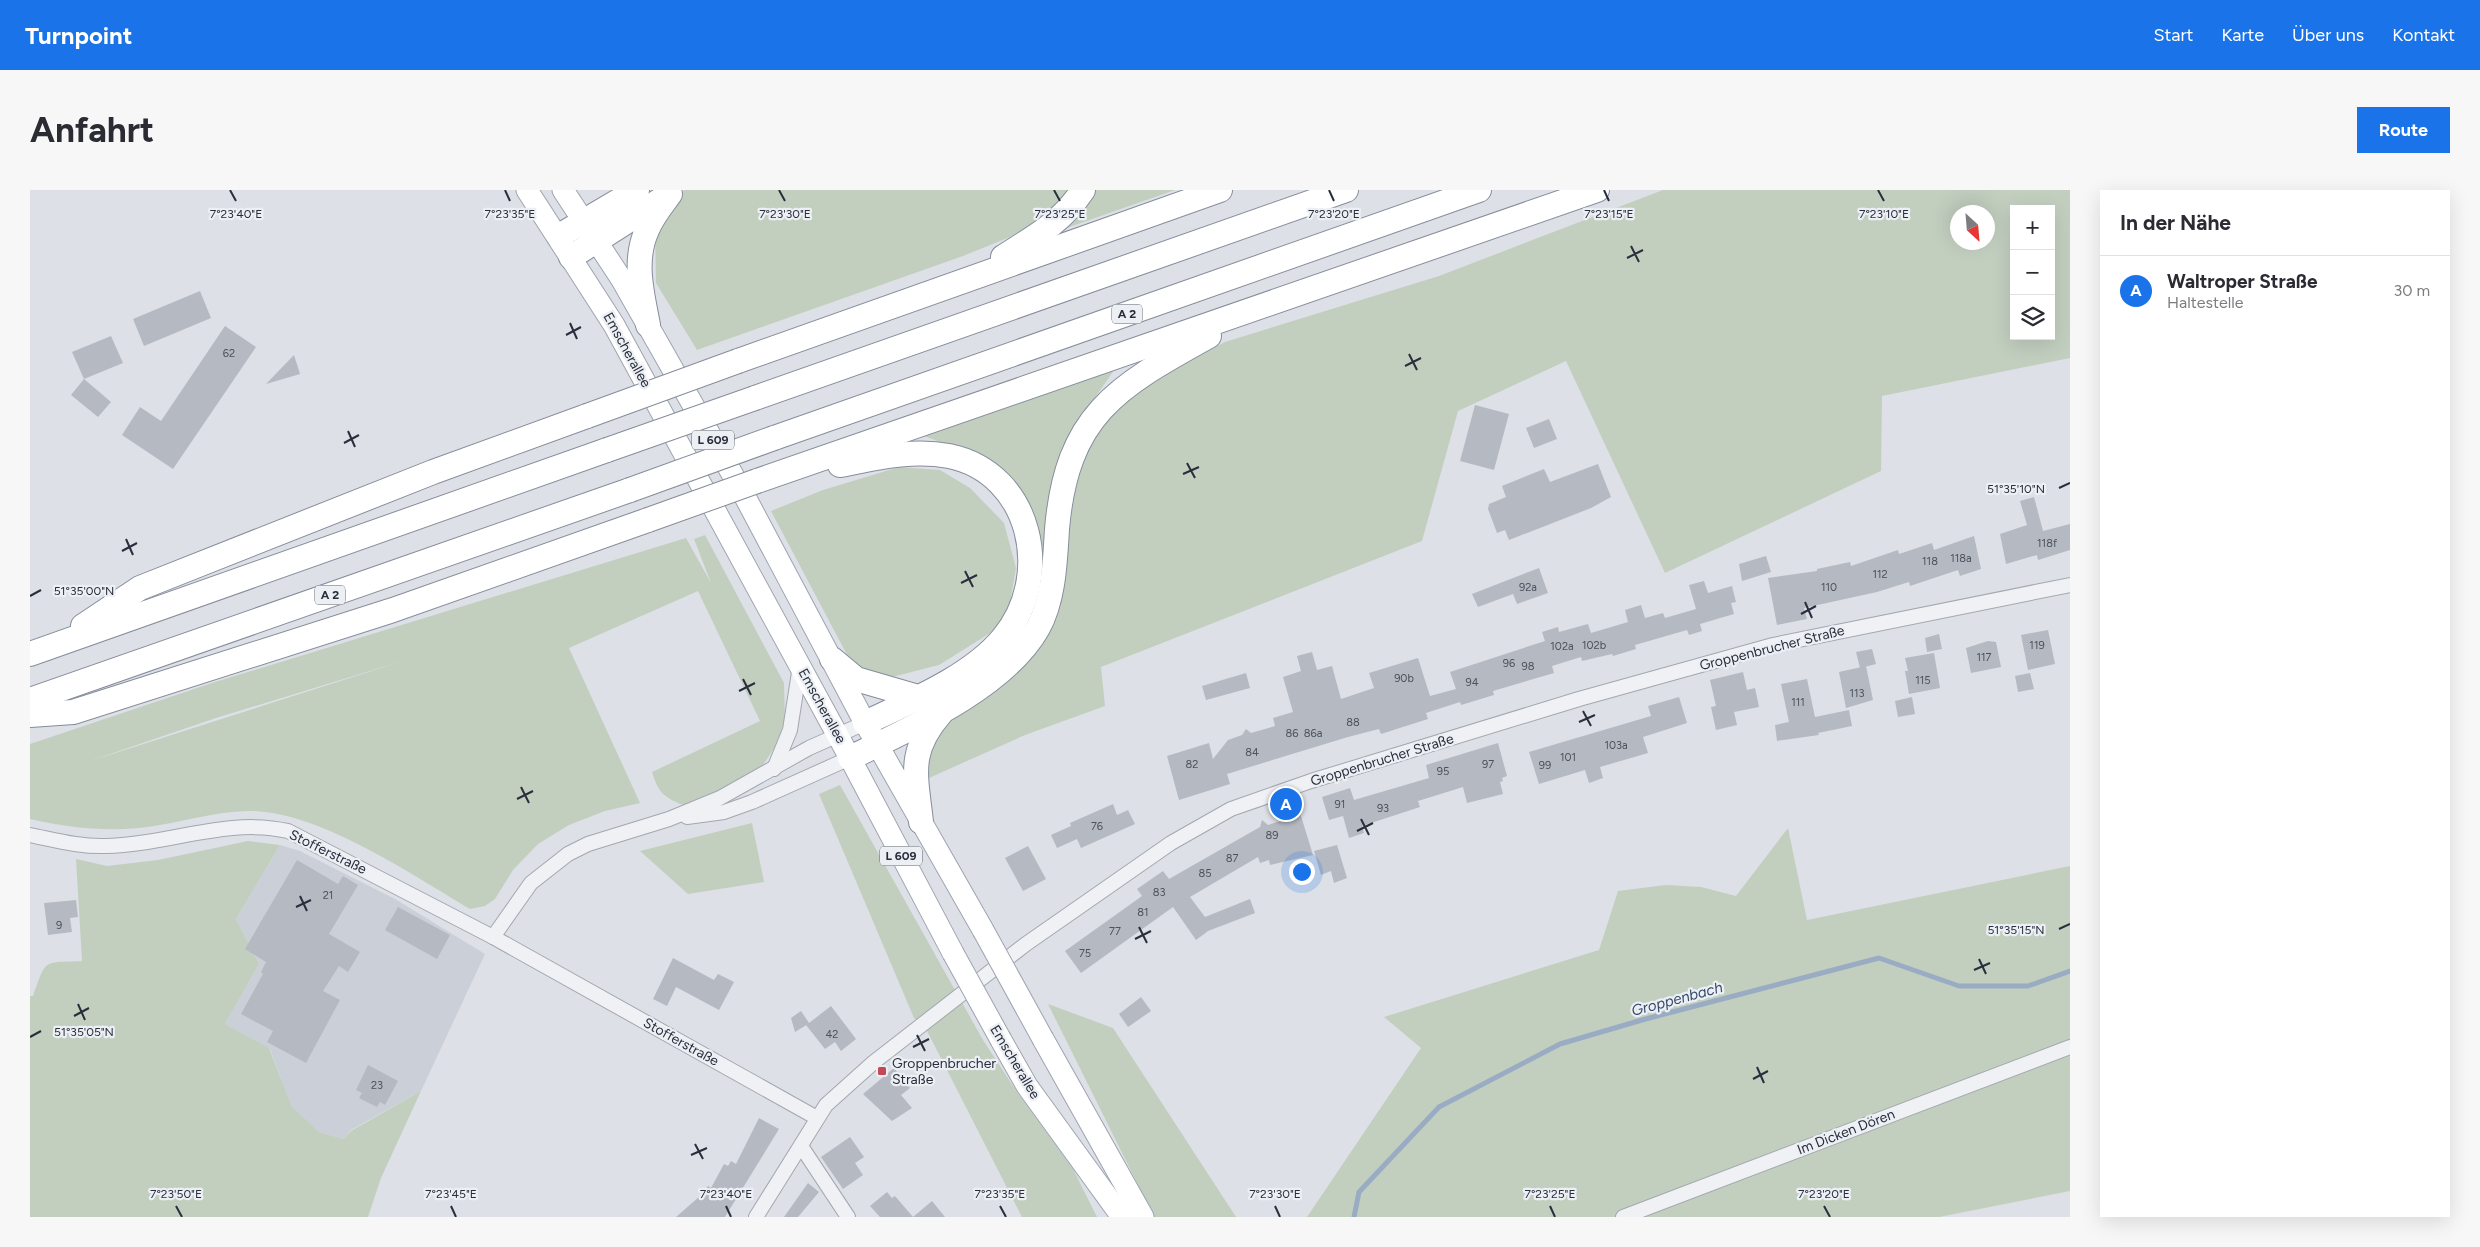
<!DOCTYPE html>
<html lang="de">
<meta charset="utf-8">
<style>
:root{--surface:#fff;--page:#f7f7f7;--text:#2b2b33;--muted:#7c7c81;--line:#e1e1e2;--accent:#1a73e8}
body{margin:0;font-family:Figtree,sans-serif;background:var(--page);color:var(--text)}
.controls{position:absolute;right:15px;top:15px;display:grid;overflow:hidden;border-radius:0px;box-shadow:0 5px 20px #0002}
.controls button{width:45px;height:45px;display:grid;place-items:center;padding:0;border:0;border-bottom:1px solid var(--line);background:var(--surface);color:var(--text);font:25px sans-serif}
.compass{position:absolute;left:1920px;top:15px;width:45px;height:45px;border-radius:50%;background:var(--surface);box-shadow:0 5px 20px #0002;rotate:154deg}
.you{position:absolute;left:1271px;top:681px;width:18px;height:18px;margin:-12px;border:4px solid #fff;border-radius:50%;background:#1a73e8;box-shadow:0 0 0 8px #1a73e833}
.badge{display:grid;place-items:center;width:32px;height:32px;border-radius:50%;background:var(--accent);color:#fff;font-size:16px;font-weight:700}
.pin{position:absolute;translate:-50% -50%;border:2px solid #fff;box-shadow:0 1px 5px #0006}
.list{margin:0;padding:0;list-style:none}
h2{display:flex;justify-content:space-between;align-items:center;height:65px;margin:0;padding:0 20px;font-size:21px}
h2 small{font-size:16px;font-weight:400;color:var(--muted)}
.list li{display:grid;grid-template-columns:32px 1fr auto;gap:15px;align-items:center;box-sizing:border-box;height:70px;padding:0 20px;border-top:1px solid var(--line)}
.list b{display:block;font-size:19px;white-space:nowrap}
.list p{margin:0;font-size:16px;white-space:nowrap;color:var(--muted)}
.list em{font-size:16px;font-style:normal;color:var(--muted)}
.icon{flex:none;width:28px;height:28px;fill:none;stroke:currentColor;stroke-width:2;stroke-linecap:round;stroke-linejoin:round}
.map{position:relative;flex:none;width:2040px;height:1027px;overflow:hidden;border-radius:0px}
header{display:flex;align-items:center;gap:30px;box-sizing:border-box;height:70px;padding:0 25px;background:var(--accent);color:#fff}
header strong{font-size:24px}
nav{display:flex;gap:28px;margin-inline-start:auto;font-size:18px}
.intro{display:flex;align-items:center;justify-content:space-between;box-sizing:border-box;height:120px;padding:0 30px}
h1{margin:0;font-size:35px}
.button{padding:12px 22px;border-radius:0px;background:var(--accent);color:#fff;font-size:18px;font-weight:700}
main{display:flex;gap:30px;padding:0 30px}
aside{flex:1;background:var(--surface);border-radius:0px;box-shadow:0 5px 20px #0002}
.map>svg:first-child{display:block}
.built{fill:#cbcfd7}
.green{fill:#c2cfbf;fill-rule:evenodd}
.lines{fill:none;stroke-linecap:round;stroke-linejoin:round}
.stream{stroke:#9aacc4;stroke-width:5}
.building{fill:#b5b9c2}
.street-casing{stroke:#a3a7af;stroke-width:16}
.primary-casing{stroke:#9da4b1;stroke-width:23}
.highway-casing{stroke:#858d9b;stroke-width:26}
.street{stroke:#eff1f5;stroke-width:14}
.primary{stroke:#fff;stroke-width:21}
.highway{stroke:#fff;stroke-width:24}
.primary-bridge-casing{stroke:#9da4b1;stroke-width:23;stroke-linecap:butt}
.highway-bridge-casing{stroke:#858d9b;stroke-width:26;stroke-linecap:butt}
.primary-bridge{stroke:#fff;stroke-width:21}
.highway-bridge{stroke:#fff;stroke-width:24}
.ticks{fill:none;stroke:#282e3b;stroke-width:2}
.poi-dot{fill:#c44855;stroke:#eceff4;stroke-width:2}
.labels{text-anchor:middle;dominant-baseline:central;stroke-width:4.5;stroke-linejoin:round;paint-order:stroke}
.number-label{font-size:11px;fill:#4b515d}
.shield{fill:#eceff4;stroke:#636872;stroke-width:1}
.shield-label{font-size:12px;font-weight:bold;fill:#282e3b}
.street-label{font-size:14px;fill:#282e3b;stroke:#eceff4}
.poi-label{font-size:14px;fill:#282e3b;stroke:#eceff4;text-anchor:start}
.water-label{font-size:15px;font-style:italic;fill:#354b6c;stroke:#eceff4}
.ticks-label{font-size:12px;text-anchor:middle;fill:#282e3b;stroke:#eceff4;stroke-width:4.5;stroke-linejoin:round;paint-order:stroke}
</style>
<header>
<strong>Turnpoint</strong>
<nav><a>Start</a><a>Karte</a><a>Über uns</a><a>Kontakt</a></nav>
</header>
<div class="intro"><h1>Anfahrt</h1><a class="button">Route</a></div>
<main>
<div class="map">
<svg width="2040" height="1027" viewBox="0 0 2040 1027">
<rect width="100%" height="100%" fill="#dde0e6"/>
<polygon class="built" points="250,655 270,661 365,709 455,764 391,901 321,940 314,949 289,942 262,918 240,859 195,834 229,774 206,729"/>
<g class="green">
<polygon points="655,0 1145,0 1028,41 1010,35 933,66 667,160 626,93 625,40 645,7"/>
<path d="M1633 0H2040V168L1852 206 1851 281 1635 383 1536 171 1428 221 1392 351 1071 477 1075 516 995 545 899 588V558L920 529 989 478 1017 446 1030 412 1047 284 1058 255 1076 225 1121 189 1195 152 1409 86ZM1984 19H2021V146H1984ZM1928 22H1958V52H1928Z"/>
<path d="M1091 170 1060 215 1014 361C1010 348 1008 332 1003 320 983 277 923 256 882 242Z"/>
<polygon points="869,277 910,280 940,298 974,333 986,378 979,419 965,440 909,475 858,488 824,478 741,321 793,300"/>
<path d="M675 345 754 493 755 530 747 554 733 575 679 606 653 615C633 607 628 602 622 582L730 531 668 401 539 458 610 613 575 621 539 635 508 654 483 680 465 709 455 716 440 719C380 684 288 620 217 621 186 622 155 631 124 636 82 643 41 638 0 629V554L182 493 656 348 681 393 664 349ZM376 470 57 572 186 528Z"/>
<polygon points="810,595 953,850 985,899 1043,979 1067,1027 992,1027 895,837 884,828 789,604"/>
<polygon points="722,633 734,692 658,704 610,661"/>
<polygon points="1758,638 1777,730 2040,676 2040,1001 1909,1027 1277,1027 1391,858 1354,827 1569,760 1588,701 1636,695 1671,697 1706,706"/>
<path d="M218 651 250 655 206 729 229 774 195 834 239 858 262 917 289 942 314 949 321 941 391 901 351 988 338 1027H0V806H3C17 767 13 773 52 771L46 669 77 676 128 670Z"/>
<polygon points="1018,814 1083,838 1206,1027 1124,1027"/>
</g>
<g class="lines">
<polyline class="stream" points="1324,1027 1329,1002 1409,917 1530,854 1612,830 1849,768 1929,796 1998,796 2040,781"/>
</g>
<g class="building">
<polygon points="170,101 181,128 114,156 103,129"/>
<polygon points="195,136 226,157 143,279 92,245 110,217 131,231"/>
<polygon points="81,146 93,173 54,189 42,162"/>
<polygon points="264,165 270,184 236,194"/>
<polygon points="54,189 81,212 68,227 41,205"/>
<polygon points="1445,215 1479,224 1464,280 1430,271"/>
<polygon points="1519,229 1527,249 1504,258 1496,238"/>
<polygon points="1568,274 1581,307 1561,318 1479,350 1475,340 1467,343 1458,319 1459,314 1476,307 1472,296 1514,279 1520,292"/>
<polygon points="2004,307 2013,341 2040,334 2040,360 2008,370 2007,365 1976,374 1970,344 1997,335 1990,311"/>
<polygon points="1944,346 1951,379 1930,386 1928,380 1880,396 1879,392 1847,402 1774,418 1777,429 1747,435 1738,388 1787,381 1787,379 1820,372 1821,376 1868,360 1869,364 1902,353 1904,360"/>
<polygon points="1736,366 1741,382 1712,391 1709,374"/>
<polygon points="1509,378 1518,403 1487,414 1483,404 1448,417 1442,404"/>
<polygon points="1674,391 1678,403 1702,396 1706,412 1701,413 1704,424 1670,434 1672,441 1659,445 1657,440 1605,455 1606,459 1583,466 1582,464 1552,471 1551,467 1522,476 1524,483 1463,501 1464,505 1431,515 1430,512 1396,523 1398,529 1351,544 1349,539 1318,547 1197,584 1200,594 1149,610 1137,566 1179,553 1183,569 1198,550 1212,545 1216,539 1221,543 1245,536 1243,528 1263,522 1253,487 1271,481 1267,466 1282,462 1287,480 1302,476 1311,509 1344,498 1339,483 1388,468 1400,506 1426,499 1420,482 1515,451 1512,442 1528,437 1529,442 1558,434 1561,443 1598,432 1595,420 1611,415 1615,428 1633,423 1635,428 1666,419 1659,395"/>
<polygon points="2018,440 2025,474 1998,480 1991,445"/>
<polygon points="1909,444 1912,459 1897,462 1895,448"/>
<polygon points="1958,451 1966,452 1971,477 1941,483 1936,458"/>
<polygon points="1842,459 1846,474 1830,478 1826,462"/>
<polygon points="1904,463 1910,498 1879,504 1875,481 1878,481 1875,468"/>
<polygon points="1836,476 1843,510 1816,518 1809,482"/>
<polygon points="1713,482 1717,500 1725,498 1729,517 1704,522 1707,535 1686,540 1681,517 1686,516 1680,490"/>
<polygon points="1216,483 1220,498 1176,510 1172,496"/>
<polygon points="2000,483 2004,499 1988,502 1985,486"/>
<polygon points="1777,489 1785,527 1819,520 1822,536 1788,543 1789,545 1747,551 1745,535 1759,532 1751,494"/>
<polygon points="1649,507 1657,533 1613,547 1618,563 1570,577 1573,588 1559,593 1555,580 1509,594 1499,562 1621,526 1618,516"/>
<polygon points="1882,507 1885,524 1868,527 1865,511"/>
<polygon points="1468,553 1477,586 1472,588 1473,591 1470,592 1473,604 1437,613 1433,597 1388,611 1390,617 1332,636 1334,643 1319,648 1313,626 1299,630 1292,607 1320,598 1324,610 1399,588 1396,575"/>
<polygon points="1267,613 1283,665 1240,675 1239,670 1230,673 1228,667 1160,707 1175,727 1220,709 1225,723 1178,741 1166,750 1143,717 1051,783 1035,761 1112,706 1107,699 1133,681 1139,689 1230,637 1232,630 1238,635 1260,628"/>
<polygon points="1083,614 1087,625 1098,620 1105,634 1051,658 1047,649 1027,658 1021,645 1041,636 1040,633"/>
<polygon points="1307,655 1317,688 1304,693 1301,681 1291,685 1284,661"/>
<polygon points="998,656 1016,689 993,701 975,668"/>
<polygon points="267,670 308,694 313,686 328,695 299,744 330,762 318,782 309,776 293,801 310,810 276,873 237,852 243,841 211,824 233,784 231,782 236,772 215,759"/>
<polygon points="46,710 48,727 40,728 42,742 18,745 14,713"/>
<polygon points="368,717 420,745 407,769 355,740"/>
<polygon points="643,768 684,790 688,784 704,792 689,820 646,797 637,816 623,809"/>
<polygon points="1111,807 1121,821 1098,837 1089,824"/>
<polygon points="801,816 826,849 811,861 805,852 795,859 776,835 778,834 765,842 761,828 771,821 779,833"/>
<polygon points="338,875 368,891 355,915 350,912 347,917 329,908 332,903 326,900"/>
<polygon points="864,878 880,898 871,905 882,918 862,931 833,904"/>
<polygon points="729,928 749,939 695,1027 646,1027 670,1006 678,996 681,998 694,974 698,976 701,971 706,974"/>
<polygon points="820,947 834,967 825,973 833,985 813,999 791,967"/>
<polygon points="778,993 789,1002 768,1027 754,1027"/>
<polygon points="857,1002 862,1008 865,1006 883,1027 850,1027 840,1016"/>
<polygon points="902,1011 915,1027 883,1027"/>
</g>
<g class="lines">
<g class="street-casing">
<g id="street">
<polyline points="744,579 760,540 770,476"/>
<polyline points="657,627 694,622 722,612 820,568"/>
<path d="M0 645C25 650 50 657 76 656 137 655 197 627 258 641L463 747 787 928"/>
<polyline points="463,747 501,693 538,664 558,654 639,629 690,608 779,558 835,533"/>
<polyline points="771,956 818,1027"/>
<polyline points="726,1027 796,915 844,872 996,754 1141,653 1201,619 1281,591 1549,509 1743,455 2040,395"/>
<polyline points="1593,1027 2040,857"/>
</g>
</g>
<g class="primary-casing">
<g id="primary">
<polyline points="497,0 584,135 820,568 923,763"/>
<polyline points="533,0 592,90 713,303 835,533 953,740"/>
<polyline points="1013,849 1113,1027"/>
<polyline points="971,850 997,896 1092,1027"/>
</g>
</g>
<g class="highway-casing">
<g id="highway">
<polyline points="529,46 607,0"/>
<polyline points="541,67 632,9"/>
<path d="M973 67C1006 46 1031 33 1053 0"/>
<path d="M618 135C612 103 603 71 617 40 622 27 632 15 640 4"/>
<polyline points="708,171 1190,0"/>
<polyline points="725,208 1316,0"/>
<polyline points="744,248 1449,0"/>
<path d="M810 275C846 268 882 259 919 266 1002 283 1024 387 973 448 941 487 879 512 835 533"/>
<polyline points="727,291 1567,0"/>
<polyline points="53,436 110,398 403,282 557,226"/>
<polyline points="0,464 577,260"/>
<polyline points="802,469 826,489 888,507"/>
<polyline points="0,510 600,300"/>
<polyline points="0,525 43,522 363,420 618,330"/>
<path d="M820 568C880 539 975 497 1008 438 1024 409 1025 371 1027 339 1037 224 1087 197 1179 146"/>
<path d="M891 632C886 585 877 562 911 523"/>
</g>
</g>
<use href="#street" class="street"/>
<use href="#primary" class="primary"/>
<use href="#highway" class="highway"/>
<g class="primary-bridge-casing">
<g id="primary-bridge">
<polyline points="953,740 1013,849"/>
<polyline points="923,763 971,850"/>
</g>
</g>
<g class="highway-bridge-casing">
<g id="highway-bridge">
<polyline points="557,226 708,171"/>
<polyline points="577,260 725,208"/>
<polyline points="600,300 744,248"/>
<polyline points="618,330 727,291"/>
</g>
</g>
<use href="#primary-bridge" class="primary-bridge"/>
<use href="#highway-bridge" class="highway-bridge"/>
</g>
<path class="ticks" d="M200 0 206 11M475 0 480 11M749 0 755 11M1024 0 1030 11M1299 0 1304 11M1574 0 1579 11M1848 0 1854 11M1601 56 1609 72M1597 68 1613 60M540 133 547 149M536 145 551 137M1379 164 1387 180M1375 176 1391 168M318 241 325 257M314 253 329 245M1157 273 1165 288M1153 284 1169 277M2029 298 2040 293M96 349 103 365M92 361 107 353M935 381 943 397M931 393 947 385M0 406 11 400M1775 412 1782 428M1771 424 1786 416M713 489 721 505M709 501 725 493M1553 521 1561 536M1549 532 1565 525M491 597 499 613M487 609 503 601M1331 629 1339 645M1327 641 1343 633M270 706 277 721M266 717 281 710M1109 737 1117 753M2029 739 2040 734M1105 749 1121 741M1949 769 1956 784M1944 780 1960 773M48 814 55 830M44 826 59 818M887 845 895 861M0 847 11 841M883 857 899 849M1727 877 1734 893M1723 889 1738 881M665 954 673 969M661 965 677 958M146 1016 152 1027M421 1016 426 1027M696 1016 701 1027M970 1016 976 1027M1245 1016 1250 1027M1520 1016 1525 1027M1794 1016 1800 1027"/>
<rect class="poi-dot" x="847" y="876" width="10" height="10" rx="2.5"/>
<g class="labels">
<g class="number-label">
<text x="199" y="163">62</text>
<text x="2017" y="353">118f</text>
<text x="1931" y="368">118a</text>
<text x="1900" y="371">118</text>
<text x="1850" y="384">112</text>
<text x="1498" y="397">92a</text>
<text x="1799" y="397">110</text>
<text x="1564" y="455">102b</text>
<text x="2007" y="455">119</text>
<text x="1532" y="456">102a</text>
<text x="1954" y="467">117</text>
<text x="1479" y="473">96</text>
<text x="1498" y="476">98</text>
<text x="1374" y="488">90b</text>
<text x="1893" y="490">115</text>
<text x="1442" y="492">94</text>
<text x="1827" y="503">113</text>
<text x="1768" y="512">111</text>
<text x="1323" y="532">88</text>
<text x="1262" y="543">86</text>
<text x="1283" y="543">86a</text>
<text x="1586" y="555">103a</text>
<text x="1222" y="562">84</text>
<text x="1538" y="567">101</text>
<text x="1162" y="574">82</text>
<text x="1458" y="574">97</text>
<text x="1515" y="575">99</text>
<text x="1413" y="581">95</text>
<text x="1310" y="614">91</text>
<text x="1353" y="618">93</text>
<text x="1067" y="636">76</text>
<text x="1242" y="645">89</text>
<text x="1202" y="668">87</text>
<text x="1175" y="683">85</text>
<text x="1129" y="702">83</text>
<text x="298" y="705">21</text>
<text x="1113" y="722">81</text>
<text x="29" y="735">9</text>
<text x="1085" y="741">77</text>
<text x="1055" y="763">75</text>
<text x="802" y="844">42</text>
<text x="347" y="895">23</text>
</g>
<g class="shield">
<rect x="1082" y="114.5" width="30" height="19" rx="4"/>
<rect x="662" y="240.5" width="42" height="19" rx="4"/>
<rect x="285" y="395.5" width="30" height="19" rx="4"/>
<rect x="850" y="656.5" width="42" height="19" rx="4"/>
</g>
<g class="shield-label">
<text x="1097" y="124">A 2</text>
<text x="683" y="250">L 609</text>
<text x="300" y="405">A 2</text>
<text x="871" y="666">L 609</text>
</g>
<g class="street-label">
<text transform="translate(597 160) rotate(61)">Emscherallee</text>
<text transform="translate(1742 458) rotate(-14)">Groppenbrucher Straße</text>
<text transform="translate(792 516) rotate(61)">Emscherallee</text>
<text transform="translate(1352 570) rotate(-17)">Groppenbrucher Straße</text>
<text transform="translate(298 662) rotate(26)">Stofferstraße</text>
<text transform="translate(651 852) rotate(29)">Stofferstraße</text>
<text transform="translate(985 872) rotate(59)">Emscherallee</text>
<text transform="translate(1816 942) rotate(-21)">Im Dicken Dören</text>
</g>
<g class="poi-label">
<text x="862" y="873">Groppenbrucher<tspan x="862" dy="16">Straße</tspan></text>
</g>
<g class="water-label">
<text transform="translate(1647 809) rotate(-15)">Groppenbach</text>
</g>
</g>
<g class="ticks-label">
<text x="206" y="28">7°23'40"E</text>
<text x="480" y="28">7°23'35"E</text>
<text x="755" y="28">7°23'30"E</text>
<text x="1579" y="28">7°23'15"E</text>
<text x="1854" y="28">7°23'10"E</text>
<text x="1030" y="28">7°23'25"E</text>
<text x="1304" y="28">7°23'20"E</text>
<text x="1986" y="303">51°35'10"N</text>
<text x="54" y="405">51°35'00"N</text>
<text x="1986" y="744">51°35'15"N</text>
<text x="54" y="846">51°35'05"N</text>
<text x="146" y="1008">7°23'50"E</text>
<text x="421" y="1008">7°23'45"E</text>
<text x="696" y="1008">7°23'40"E</text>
<text x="970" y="1008">7°23'35"E</text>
<text x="1245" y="1008">7°23'30"E</text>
<text x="1520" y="1008">7°23'25"E</text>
<text x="1794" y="1008">7°23'20"E</text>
</g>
</svg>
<div class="controls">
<button>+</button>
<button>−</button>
<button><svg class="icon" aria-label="layers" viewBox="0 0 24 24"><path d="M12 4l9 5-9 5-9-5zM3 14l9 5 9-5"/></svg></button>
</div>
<svg class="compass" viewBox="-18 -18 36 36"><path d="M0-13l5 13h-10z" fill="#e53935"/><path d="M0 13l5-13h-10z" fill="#7c7c81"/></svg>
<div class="you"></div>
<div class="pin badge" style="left:1256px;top:614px">A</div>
</div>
<aside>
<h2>In der Nähe<small></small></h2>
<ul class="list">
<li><span class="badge">A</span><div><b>Waltroper Straße</b><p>Haltestelle</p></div><em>30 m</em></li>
</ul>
</aside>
</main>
